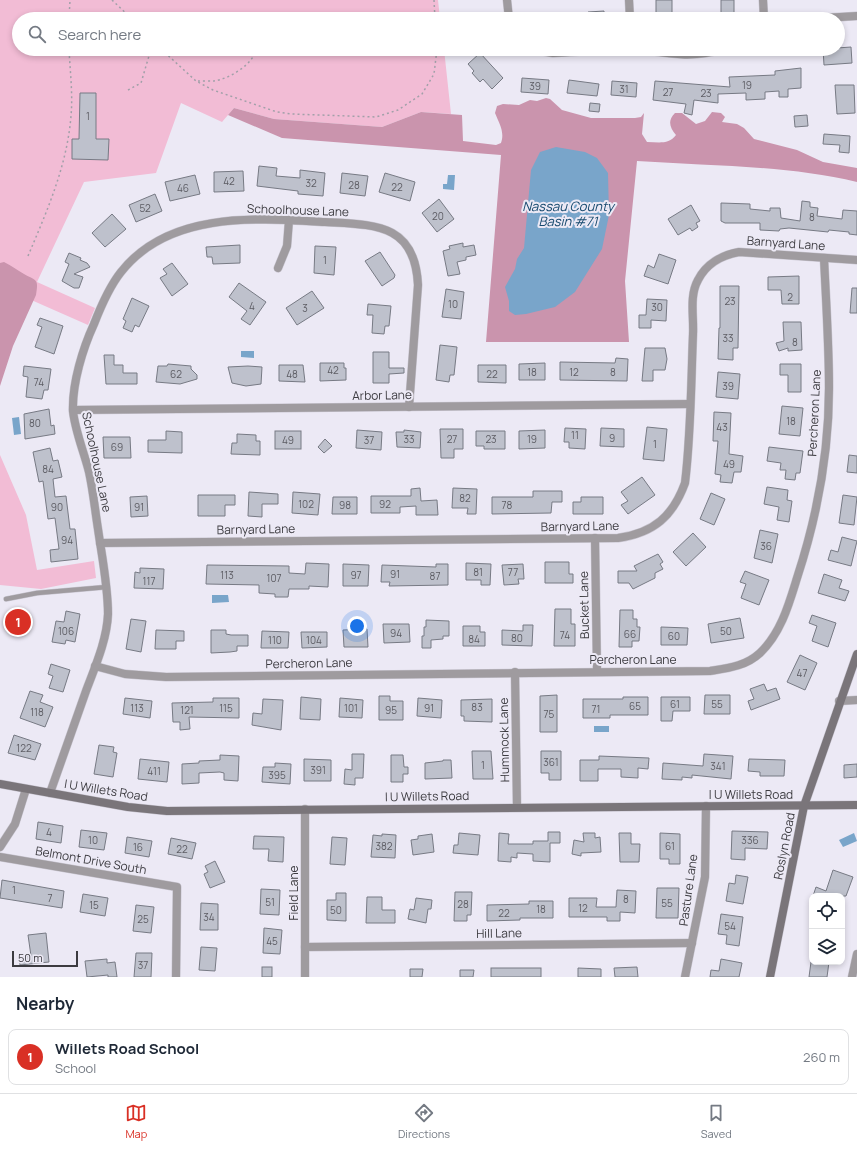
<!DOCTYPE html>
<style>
:root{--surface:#fff;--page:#f6f6f7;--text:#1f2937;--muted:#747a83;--line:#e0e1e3;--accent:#d93025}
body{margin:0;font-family:Manrope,sans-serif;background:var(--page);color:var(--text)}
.controls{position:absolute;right:12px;bottom:12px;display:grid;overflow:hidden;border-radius:8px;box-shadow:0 2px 6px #0003}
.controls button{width:36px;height:36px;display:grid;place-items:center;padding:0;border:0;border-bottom:1px solid var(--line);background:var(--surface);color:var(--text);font:20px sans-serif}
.scale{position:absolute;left:12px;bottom:10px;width:66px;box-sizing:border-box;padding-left:4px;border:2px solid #3c3b40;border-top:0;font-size:11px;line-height:14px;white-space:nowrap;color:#3c3b40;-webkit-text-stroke:3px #ece9f5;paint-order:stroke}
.you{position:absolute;left:357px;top:626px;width:14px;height:14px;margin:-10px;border:3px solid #fff;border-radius:50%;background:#1a73e8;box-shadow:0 0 0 6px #1a73e833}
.badge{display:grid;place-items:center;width:26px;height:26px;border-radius:50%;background:var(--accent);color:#fff;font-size:13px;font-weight:700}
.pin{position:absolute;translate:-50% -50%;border:2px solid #fff;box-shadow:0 1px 4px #0006}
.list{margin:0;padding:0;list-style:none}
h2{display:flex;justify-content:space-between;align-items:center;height:52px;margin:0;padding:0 16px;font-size:17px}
h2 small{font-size:13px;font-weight:400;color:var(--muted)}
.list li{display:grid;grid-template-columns:26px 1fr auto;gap:12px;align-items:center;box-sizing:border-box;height:56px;margin:0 8px 8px;padding:0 8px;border:1px solid var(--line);border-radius:8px}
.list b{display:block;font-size:15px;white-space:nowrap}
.list p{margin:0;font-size:13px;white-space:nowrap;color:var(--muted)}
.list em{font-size:13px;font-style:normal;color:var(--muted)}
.icon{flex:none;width:22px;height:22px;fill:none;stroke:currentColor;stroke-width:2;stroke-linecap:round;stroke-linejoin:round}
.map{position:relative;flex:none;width:857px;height:977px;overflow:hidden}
.search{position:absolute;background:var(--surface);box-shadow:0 2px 6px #0003;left:12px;right:12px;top:12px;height:44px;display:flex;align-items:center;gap:10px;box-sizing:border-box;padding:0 14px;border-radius:22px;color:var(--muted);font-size:15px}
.sheet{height:116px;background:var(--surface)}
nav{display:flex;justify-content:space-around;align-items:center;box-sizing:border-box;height:56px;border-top:1px solid var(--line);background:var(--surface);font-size:11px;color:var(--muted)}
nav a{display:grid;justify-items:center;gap:2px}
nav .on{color:var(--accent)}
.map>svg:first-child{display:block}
.green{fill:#f2bcd5}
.forest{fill:#ca94ad}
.water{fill:#79a5ca}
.building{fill:#bec1cc;stroke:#777a84}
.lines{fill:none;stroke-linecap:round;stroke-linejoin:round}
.service-casing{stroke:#c9c6d1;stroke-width:5.5}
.minor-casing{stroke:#c9c6d1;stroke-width:9}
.secondary-casing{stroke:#c9c6d1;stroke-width:9}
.path{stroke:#a2a0a9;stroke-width:1.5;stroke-dasharray:2 3;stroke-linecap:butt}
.service{stroke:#9f9b9f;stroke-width:4.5}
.minor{stroke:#9f9b9f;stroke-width:8}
.secondary{stroke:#7a757a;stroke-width:8}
.labels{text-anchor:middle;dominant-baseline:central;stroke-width:4;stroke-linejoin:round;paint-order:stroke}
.number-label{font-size:10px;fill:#5c5c63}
.street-label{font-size:12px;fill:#3c3b40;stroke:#ece9f5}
.water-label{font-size:13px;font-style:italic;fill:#16496e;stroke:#ece9f5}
</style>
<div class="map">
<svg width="857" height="977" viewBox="0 0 857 977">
<rect width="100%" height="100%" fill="#ece9f5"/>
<g class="green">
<polygon points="0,0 438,0 440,19 19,19 19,49 444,49 451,114 421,112 382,127 274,119 234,108 222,122 181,103 156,173 84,182 37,282 95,308 88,325 29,299 0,360"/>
<polygon points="0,455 26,515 37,570 94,561 96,578 41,589 0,585"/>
</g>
<g class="forest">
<path d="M546 98 550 99 562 110 591 118H635L641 117 644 113 642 134 647 142C658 142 669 145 676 135 670 128 667 121 675 113H682L696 124 705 121 712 112 721 113 725 117 722 122 737 124 744 128 754 139 797 150 823 162 857 168V182C786 165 710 166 637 161L625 281 629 342H486L501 155 282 138 228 115 234 108 274 119 382 127 421 112 462 115 463 141 496 145 501 143C505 132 499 123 495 113L497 106 503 104 519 105 530 100 537 101Z"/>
<path d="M4 262C12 266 17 270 24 274 36 281 39 278 36 295L13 346 0 386V263Z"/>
</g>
<g class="water">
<polygon points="556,147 585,152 597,158 608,173 609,215 602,249 575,292 555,307 526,314 515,315 509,311 509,301 505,287 515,269 517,259 524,248 531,170 540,152"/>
<polygon points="448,175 455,175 454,190 443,189 443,184 447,184"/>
<polygon points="241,351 254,351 254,358 241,357"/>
<polygon points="19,417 21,434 14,435 12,418"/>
<polygon points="212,595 228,595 229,602 212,603"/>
<rect x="594" y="726" width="15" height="6"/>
<polygon points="854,833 857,841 843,847 839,840"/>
</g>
<g class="building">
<rect x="656" y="0" width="16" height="19"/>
<rect x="721" y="0" width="13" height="19"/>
<polygon points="604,11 604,19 588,19 588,12"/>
<polygon points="851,47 852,63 824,65 823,49"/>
<polygon points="480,53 503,78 492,89 483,79 480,82 472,73 474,71 468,64"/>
<polygon points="801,68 801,88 788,89 788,97 779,97 779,91 765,92 765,99 746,100 746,93 718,94 718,103 694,100 692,115 684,113 686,104 653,100 655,81 730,87 729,77 775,75 775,71"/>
<polygon points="522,78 549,80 548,94 521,92"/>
<polygon points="569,80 599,84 597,96 567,93"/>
<polygon points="612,81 637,83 636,97 611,95"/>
<polygon points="835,85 854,85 855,113 837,114"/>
<polygon points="80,93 96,93 96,139 109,139 108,160 72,159 72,139 79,139"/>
<polygon points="590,103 600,104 599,112 589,111"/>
<polygon points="807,115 808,126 795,127 794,116"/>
<polygon points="824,134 850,136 849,153 839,152 840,145 823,144"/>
<polygon points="259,166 277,168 276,176 300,178 300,170 325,173 323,196 298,194 298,191 257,186"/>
<polygon points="243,171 244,191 214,192 214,172"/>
<polygon points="342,173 368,176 365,196 340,193"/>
<polygon points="385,173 415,182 410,201 379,192"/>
<polygon points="195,175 200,194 170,201 165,182"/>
<polygon points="155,194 162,211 136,222 129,205"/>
<polygon points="439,199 454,219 437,232 422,213"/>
<polygon points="802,201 810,202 810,207 818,208 817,216 842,219 843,210 857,211 857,235 849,234 849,232 829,230 828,232 789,228 780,229 779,231 760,230 760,223 725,223 721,221 721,203 750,204 750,209 770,211 770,208 780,208 781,218 800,221"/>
<polygon points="691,205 700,221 696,223 698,227 692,231 690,228 678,235 668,219"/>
<polygon points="112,214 126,229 105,247 92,233"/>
<polygon points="463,243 463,247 474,245 476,255 466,257 466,260 457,262 460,274 448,276 443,251 450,249 449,246"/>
<polygon points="240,245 240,263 213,264 212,257 207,257 206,247"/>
<polygon points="315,246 336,247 334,275 314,273"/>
<polygon points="380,252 395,275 394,278 382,286 365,261"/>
<polygon points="69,253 81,258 80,260 87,263 90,267 74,274 83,277 79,288 74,288 62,281 69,264 65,262"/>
<polygon points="659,254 676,260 668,284 644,276 648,265 654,268"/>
<polygon points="172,263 188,284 172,296 160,278 167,274 163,269"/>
<polygon points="799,276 799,304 782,304 781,290 768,290 768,277"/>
<polygon points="239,283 266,302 250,325 241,319 247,311 229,297"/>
<polygon points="720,286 739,286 738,348 733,348 733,360 718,359 719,328 720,328"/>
<polygon points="852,288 857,288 857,313 850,313"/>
<polygon points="446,289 464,292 461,319 442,317"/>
<polygon points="312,291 324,308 297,325 286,308"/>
<polygon points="132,298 149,306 139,327 135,325 132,332 123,328 126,321 123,319"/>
<polygon points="647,299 667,300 666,321 651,320 651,328 639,328 639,315 646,315"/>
<polygon points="368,304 391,306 389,326 385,326 384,334 372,333 373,315 367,315"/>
<polygon points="40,318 63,326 54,354 35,347 42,327 37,325"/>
<polygon points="783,322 801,322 802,350 788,351 788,348 779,351 776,343 784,341"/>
<polygon points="440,345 457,347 454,375 450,375 449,382 436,380"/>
<polygon points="645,348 665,348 667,359 665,370 653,370 653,381 642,381"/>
<polygon points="373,352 389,352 389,368 404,368 404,373 389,374 389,383 373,383"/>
<polygon points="104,355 114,355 114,365 123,365 123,373 137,373 137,384 106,384"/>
<polygon points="616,358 628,359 627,381 560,380 560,362 615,363"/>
<polygon points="320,363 344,363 344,368 346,368 346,380 320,381"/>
<polygon points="545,363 545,380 519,380 519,364"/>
<polygon points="168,364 191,366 191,369 197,375 197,379 180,384 156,382 158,366 167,366"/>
<polygon points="780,364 801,364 801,392 788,392 788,375 780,375"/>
<polygon points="279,365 303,365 305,382 279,381"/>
<polygon points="478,365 506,365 506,383 478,382"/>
<polygon points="24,366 51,369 48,390 44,390 42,399 26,397 28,377 23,376"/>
<polygon points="248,366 262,367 261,384 246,386 232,383 228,367"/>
<polygon points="718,372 740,374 738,399 716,397"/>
<polygon points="782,406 803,408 800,436 779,434"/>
<polygon points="49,409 51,426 54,425 55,434 25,439 24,414"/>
<polygon points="714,412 731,413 729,454 743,456 741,472 734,472 732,483 720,482 721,475 715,474 718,441 713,441"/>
<polygon points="647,427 667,429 664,461 643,459"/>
<polygon points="565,428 586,429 585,449 569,448 569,442 564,442"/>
<polygon points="601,428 624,429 624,447 600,446"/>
<polygon points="440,429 463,429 463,449 454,449 454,458 441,458"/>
<polygon points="357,430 382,432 381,450 356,448"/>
<polygon points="404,430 421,432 420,448 397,447 396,432 404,432"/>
<polygon points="545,430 545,448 519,449 519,431"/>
<polygon points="166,431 182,432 182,453 148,452 148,440 166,440"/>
<rect x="275" y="431" width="26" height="18"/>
<polygon points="476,431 505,431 505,449 484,449 484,446 476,446"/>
<polygon points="237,434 256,435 256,441 260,441 260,455 231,454 232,443 237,443"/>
<polygon points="103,437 130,437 131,458 104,458"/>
<polygon points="325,439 332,446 324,453 318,447"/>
<polygon points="769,447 803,451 800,473 796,473 795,480 785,479 786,470 780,470 781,463 767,461"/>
<polygon points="50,448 53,461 58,460 62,477 53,479 55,497 66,496 70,529 75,529 78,559 51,562 50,550 59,549 55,518 48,519 43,481 39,482 33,452"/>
<polygon points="849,455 857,456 857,473 847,472"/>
<polygon points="642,477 655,495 628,514 621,505 628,501 621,492"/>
<polygon points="767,487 788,490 787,500 792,501 789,522 777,520 779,507 764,504"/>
<polygon points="420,488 421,501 437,500 438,515 416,515 416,506 400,507 400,513 371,513 371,496 411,496 411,489"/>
<polygon points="453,488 477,489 476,514 467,514 468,508 452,508"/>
<polygon points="533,491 562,491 562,502 552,502 551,513 492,514 492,497 533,497"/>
<polygon points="249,492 278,494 278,504 262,504 262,517 248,516"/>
<polygon points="293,492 320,494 318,515 292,513"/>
<polygon points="711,493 725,499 714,525 700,519"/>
<polygon points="198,495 235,495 235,505 225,505 225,516 198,516"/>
<polygon points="843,495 857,497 854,525 839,523"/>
<polygon points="147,496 148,516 131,517 130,497"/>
<polygon points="333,497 357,497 357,514 332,514"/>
<polygon points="581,497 603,497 603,514 573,514 573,502 581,502"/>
<polygon points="760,530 778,534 772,563 754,558"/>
<polygon points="693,533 706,547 686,566 673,552"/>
<polygon points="842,537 857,541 851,566 828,560 831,550 838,552"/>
<polygon points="658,554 663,562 660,564 663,569 655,573 655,578 633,589 629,583 618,583 618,571 637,571 634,566"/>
<polygon points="545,562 569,562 569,574 573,574 573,583 545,583"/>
<polygon points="306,563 329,564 328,587 309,586 309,589 289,589 288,597 275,597 275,594 259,593 259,585 206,584 207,565 289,566 289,573 305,574"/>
<polygon points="466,563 491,564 490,585 481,585 481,580 466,580"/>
<polygon points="343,564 369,565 368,586 343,586"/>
<polygon points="436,564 448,564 448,585 389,586 390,582 381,582 382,565 436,567"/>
<polygon points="523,564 524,579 518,579 519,584 504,585 502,565"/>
<polygon points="140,568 164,569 163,589 134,588 135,572 140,573"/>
<polygon points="745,571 769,580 759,605 741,598 746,584 740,582"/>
<polygon points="824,574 842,580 839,588 849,591 845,601 818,593"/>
<polygon points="555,609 571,609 571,624 575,624 575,646 554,646"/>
<polygon points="620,610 633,610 633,619 637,619 637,627 640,627 639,641 632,641 632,647 619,647"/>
<polygon points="66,611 80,614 75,642 66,640 65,644 52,642 56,621 64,622"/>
<polygon points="812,615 836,623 828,647 812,641 817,626 809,623"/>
<polygon points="740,618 744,638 711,643 708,624"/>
<polygon points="131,619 146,621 141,652 126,649"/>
<polygon points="426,620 449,621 449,636 443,636 443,639 431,640 431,648 422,648 422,636 424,636 424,627 426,627"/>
<polygon points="383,624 409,624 410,642 384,643"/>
<polygon points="523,625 533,625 532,646 502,645 502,630 523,631"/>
<polygon points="463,626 480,626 480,632 485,632 485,646 463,646"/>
<polygon points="661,627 688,628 687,645 661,645"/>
<polygon points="367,629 368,647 344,647 343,630"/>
<polygon points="156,630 184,631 184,641 176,641 176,649 155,649"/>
<polygon points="211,630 226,630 226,634 231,635 248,635 248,646 237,646 237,651 230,652 211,653"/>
<polygon points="262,631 289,632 288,648 261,648"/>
<polygon points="301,632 327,632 327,647 302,648"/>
<polygon points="800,655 817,663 805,690 787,682"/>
<polygon points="51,664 70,670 63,692 49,688 53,676 48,674"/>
<polygon points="764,684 767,691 776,688 780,699 751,710 748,701 754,699 750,689"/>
<polygon points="30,691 43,695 40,702 53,707 45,727 20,718"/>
<polygon points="557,695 557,732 540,732 540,696"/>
<polygon points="705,695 730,695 730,714 704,714"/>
<polygon points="379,696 390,696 390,701 403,701 403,720 379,720"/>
<polygon points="301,697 321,699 320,720 300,719"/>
<polygon points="623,697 648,697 648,715 610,715 610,718 583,718 583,699 623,699"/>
<polygon points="661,697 690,697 690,711 673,711 672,721 661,721"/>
<polygon points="125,698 152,701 150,718 123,714"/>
<polygon points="213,698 239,698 239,718 189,717 190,729 180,730 180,722 173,722 172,703 213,702"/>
<polygon points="340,698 363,700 362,718 339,717"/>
<polygon points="418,698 442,700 441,718 417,716"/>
<polygon points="263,699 283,700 281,730 252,725 253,713 262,714"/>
<polygon points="492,699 492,722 464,721 464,716 461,716 461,700"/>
<polygon points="14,735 41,744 35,760 8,753"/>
<polygon points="99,745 114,747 113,752 117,753 113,777 94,774"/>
<polygon points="472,751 491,751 493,779 473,779"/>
<polygon points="541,751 561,751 561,780 549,780 549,773 541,773"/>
<polygon points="352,754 364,754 363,778 355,778 355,785 344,784 345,769 352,770"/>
<polygon points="704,754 733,756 731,779 692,775 692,778 682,777 682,780 662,779 663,763 703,766"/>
<polygon points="220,755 239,756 238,781 224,780 224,773 220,772 199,773 199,783 182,784 182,764 199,763 199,761 220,760"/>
<polygon points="391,755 403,755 404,767 408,767 408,774 403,774 403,782 391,782"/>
<polygon points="599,756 649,758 648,769 638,768 638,778 621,777 621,769 598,769 598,781 580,781 580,760 599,760"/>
<polygon points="140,759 169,762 167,782 138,779"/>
<polygon points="304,759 331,760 331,781 304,781"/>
<polygon points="749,759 785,760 784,776 760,776 760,772 748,771"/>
<polygon points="443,760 451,760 452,778 425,779 425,763 443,761"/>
<polygon points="275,763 291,764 290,784 262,782 263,767 275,767"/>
<polygon points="857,764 857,777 844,778 844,765"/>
<polygon points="38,822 63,826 61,843 36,839"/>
<polygon points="81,830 107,833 104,850 79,847"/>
<polygon points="732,831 768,832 767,849 745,848 745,860 731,859"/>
<polygon points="548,832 560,832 560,843 550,843 550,862 533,861 533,854 517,853 517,858 511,857 511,862 498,861 499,833 509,834 508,844 533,844 533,841 548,841"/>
<polygon points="459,833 480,835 478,855 453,853 454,845 458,845"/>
<polygon points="583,833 595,833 595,838 600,837 601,852 581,853 581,856 572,854 574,840 584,842"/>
<polygon points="619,833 631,833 631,844 640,844 639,862 620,862"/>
<polygon points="660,833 680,834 680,864 669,864 669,859 660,859"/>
<polygon points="382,834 396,835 395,858 371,857 373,835 382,836"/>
<polygon points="432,834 434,852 413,855 411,840 418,839 418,836"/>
<polygon points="254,836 284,837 283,862 268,861 269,849 253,849"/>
<polygon points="127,837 152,841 149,857 125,853"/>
<polygon points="332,837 347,838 345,865 330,864"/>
<polygon points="171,838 196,843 192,859 168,854"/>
<polygon points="215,861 225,882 210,888 204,874 208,872 205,866"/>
<polygon points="833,870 853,877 846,896 813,896 816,887 826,891"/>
<polygon points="736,875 748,877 743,904 726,901 729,883 735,884"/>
<polygon points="2,880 64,891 62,908 0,898"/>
<polygon points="657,888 679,888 678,918 656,918"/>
<polygon points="261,889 280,890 279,915 260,914"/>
<polygon points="617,890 636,891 635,913 620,912 620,921 607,921 607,917 569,917 569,898 597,898 596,907 616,907"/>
<polygon points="455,892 472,892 471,915 467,915 467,921 454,921"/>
<polygon points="336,893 346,893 346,921 327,920 327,900 336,900"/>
<polygon points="83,894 108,898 105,916 80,912"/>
<polygon points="367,897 382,897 382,910 395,910 395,923 366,923"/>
<polygon points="416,898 432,900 431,909 428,909 426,923 408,919 410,909 414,910"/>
<polygon points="529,901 553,901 553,918 520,918 520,920 487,921 487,905 529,904"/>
<polygon points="201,903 218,904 218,930 200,930"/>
<polygon points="136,905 154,907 151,933 133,931"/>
<polygon points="721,914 743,917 739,946 726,944 727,935 718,934"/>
<polygon points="264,928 282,930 280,954 263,953"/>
<polygon points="46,933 49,962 20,965 19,957 31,956 28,935"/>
<polygon points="201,947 217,948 215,971 199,970"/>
<polygon points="136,953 152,953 151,977 134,977"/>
<polygon points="107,959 107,963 115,962 117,977 108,977 108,975 87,977 85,961"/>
<polygon points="721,959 742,963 739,977 710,977 711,970 719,971"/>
<polygon points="811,962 829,962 827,977 809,977"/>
<rect x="262" y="967" width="10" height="10"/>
<polygon points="637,967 638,977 615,977 614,968"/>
<rect x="491" y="968" width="50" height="9"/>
<polygon points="578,968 601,969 601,977 578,977"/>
<polygon points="410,969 423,969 422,977 410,977"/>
<polygon points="460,970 474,970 473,977 460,977"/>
</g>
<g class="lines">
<g class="service-casing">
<polyline id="service" points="6,599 37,593 107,587"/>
</g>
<g class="minor-casing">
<g id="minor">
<polyline points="507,0 509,19"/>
<polyline points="629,0 630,19"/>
<polyline points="763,0 764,19"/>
<polyline points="806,19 857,16"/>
<polyline points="529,49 553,53 622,49"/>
<path d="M636 49C666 53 693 59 722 49"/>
<polyline points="278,268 287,246 289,220"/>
<polyline points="73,410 690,404"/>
<polyline points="595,538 597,671"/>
<path d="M100 543 618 538C654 533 673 516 685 483 691 434 691 384 693 334 694 317 689 296 698 280 706 264 722 255 739 252L857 260"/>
<path d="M95 666 125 674 166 677 710 671C729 668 746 666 760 653 781 633 789 604 797 578 817 517 829 452 829 388 829 345 826 301 824 258"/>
<polyline points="515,672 517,807"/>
<polyline points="839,701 857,700"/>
<path d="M50 793C62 759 74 725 86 691 95 667 107 640 108 614 108 586 102 557 98 529 95 510 93 490 89 472 84 452 75 431 73 411 72 383 83 348 94 324 101 306 109 287 121 272 169 211 256 218 325 222 375 225 415 223 418 285L409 407"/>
<polyline points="305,809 305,977"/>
<polyline points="0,847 15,824 26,789"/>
<polyline points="0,857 177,887 176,977"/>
<polyline points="305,947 692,943"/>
<polyline points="685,977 705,877 706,806"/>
<polyline points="852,977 857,954"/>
</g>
</g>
<g class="secondary-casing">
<g id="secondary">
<polyline points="0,784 128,807 167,811 857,805"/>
<polyline points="770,977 804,806 857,654"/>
</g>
</g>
<g class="path">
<polyline points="112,0 132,19"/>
<polyline points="434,0 435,19"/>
<polyline points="69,19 70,0"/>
<polyline points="161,49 196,81 213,90 277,112 292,114 376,117 398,110 422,94 434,74 437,49"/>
<path d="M198 81C203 81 209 81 214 81 229 79 254 64 256 49"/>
<polyline points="128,90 141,83 151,49"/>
<path d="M28 256C47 211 67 166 71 116 73 94 70 71 69 49"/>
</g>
<use href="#service" class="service"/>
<use href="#minor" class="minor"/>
<use href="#secondary" class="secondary"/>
</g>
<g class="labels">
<g class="number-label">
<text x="747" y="85">19</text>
<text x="535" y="86">39</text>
<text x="624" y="89">31</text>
<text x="668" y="92">27</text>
<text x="706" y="93">23</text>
<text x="88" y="116">1</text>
<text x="229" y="181">42</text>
<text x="311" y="183">32</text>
<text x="354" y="185">28</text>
<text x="397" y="187">22</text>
<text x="183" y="188">46</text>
<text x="145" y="208">52</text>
<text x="438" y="216">20</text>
<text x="812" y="217">8</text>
<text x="325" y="260">1</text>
<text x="790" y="297">2</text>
<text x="730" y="301">23</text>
<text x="453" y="304">10</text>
<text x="252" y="306">4</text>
<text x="657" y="307">30</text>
<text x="305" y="308">3</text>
<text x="728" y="338">33</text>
<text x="795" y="342">8</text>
<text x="333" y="370">42</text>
<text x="532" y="372">18</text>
<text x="574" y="372">12</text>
<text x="613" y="372">8</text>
<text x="176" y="374">62</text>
<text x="292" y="374">48</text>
<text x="492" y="374">22</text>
<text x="39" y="382">74</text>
<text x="728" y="386">39</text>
<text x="791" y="421">18</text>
<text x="35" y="423">80</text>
<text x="722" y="427">43</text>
<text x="575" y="435">11</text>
<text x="612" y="438">9</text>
<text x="409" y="439">33</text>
<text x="452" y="439">27</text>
<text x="491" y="439">23</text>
<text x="532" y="439">19</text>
<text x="288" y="440">49</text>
<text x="369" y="440">37</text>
<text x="655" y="444">1</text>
<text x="117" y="447">69</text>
<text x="729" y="464">49</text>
<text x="48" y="469">84</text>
<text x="465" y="498">82</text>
<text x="306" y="504">102</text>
<text x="385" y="504">92</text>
<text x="345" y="505">98</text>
<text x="507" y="505">78</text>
<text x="57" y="507">90</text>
<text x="139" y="507">91</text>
<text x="67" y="540">94</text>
<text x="766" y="546">36</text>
<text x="478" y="572">81</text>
<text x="513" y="572">77</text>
<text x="395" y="574">91</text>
<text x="227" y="575">113</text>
<text x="356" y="575">97</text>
<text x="435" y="576">87</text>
<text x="274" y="578">107</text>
<text x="149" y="581">117</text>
<text x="66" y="631">106</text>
<text x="726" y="631">50</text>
<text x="396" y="633">94</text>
<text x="630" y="634">66</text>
<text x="565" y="635">74</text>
<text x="674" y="636">60</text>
<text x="517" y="638">80</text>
<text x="474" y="639">84</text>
<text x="275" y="640">110</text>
<text x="314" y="640">104</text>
<text x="802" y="673">47</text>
<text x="675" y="704">61</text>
<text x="717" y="704">55</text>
<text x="635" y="706">65</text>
<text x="477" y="707">83</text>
<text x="137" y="708">113</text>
<text x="226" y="708">115</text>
<text x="351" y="708">101</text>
<text x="429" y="708">91</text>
<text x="596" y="709">71</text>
<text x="187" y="710">121</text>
<text x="391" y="710">95</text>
<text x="37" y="712">118</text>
<text x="549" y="714">75</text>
<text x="24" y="748">122</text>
<text x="551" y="762">361</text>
<text x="483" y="765">1</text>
<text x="718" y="766">341</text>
<text x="318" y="770">391</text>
<text x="154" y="771">411</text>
<text x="277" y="775">395</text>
<text x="49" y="832">4</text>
<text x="93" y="840">10</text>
<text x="750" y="840">336</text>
<text x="384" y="846">382</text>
<text x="670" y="846">61</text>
<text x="138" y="847">16</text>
<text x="182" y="849">22</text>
<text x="14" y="890">1</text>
<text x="50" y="898">7</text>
<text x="626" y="899">8</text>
<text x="270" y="902">51</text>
<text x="667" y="903">55</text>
<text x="463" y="904">28</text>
<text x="94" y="905">15</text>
<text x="583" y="908">12</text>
<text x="541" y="909">18</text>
<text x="336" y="910">50</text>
<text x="504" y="913">22</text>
<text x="209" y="917">34</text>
<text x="143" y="919">25</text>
<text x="730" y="926">54</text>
<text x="272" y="941">45</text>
<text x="143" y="965">37</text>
</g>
<g class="street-label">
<text transform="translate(298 210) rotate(2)">Schoolhouse Lane</text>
<text transform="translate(786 243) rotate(4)">Barnyard Lane</text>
<text transform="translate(382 395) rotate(-1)">Arbor Lane</text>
<text transform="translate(814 413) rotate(-87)">Percheron Lane</text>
<text transform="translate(97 462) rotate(78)">Schoolhouse Lane</text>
<text transform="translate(580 526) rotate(-1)">Barnyard Lane</text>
<text transform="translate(256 529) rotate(-1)">Barnyard Lane</text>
<text transform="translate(584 605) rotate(-91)">Bucket Lane</text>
<text x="633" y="659">Percheron Lane</text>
<text transform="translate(309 663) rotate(-1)">Percheron Lane</text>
<text transform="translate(504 740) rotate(-91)">Hummock Lane</text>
<text transform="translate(106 790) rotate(9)">I U Willets Road</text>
<text x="751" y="794">I U Willets Road</text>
<text transform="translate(427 796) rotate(-1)">I U Willets Road</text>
<text transform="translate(784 846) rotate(-79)">Roslyn Road</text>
<text transform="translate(91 860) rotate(10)">Belmont Drive South</text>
<text transform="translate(688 890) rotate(-82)">Pasture Lane</text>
<text transform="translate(293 893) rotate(-90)">Field Lane</text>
<text transform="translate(499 933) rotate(-1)">Hill Lane</text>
</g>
<g class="water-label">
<text x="568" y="206">Nassau County<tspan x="568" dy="15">Basin #71</tspan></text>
</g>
</g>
</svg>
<div class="controls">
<button><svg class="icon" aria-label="locate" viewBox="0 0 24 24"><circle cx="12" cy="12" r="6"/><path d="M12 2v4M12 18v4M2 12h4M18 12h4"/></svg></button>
<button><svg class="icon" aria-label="layers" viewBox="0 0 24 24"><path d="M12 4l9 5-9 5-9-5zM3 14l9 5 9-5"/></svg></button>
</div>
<div class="scale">50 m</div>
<div class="you"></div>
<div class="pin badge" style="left:18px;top:622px">1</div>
<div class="search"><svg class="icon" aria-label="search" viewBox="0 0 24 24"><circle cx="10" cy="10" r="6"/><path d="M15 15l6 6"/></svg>Search here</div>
</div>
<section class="sheet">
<h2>Nearby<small></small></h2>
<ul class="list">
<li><span class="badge">1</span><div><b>Willets Road School</b><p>School</p></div><em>260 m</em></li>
</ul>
</section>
<nav>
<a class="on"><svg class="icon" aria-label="map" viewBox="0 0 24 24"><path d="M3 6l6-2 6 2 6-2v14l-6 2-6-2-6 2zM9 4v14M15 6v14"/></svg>Map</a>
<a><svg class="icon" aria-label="directions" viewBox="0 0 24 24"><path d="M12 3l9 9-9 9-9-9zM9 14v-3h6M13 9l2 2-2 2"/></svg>Directions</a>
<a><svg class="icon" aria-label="saved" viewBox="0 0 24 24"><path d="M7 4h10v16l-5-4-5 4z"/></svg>Saved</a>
</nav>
